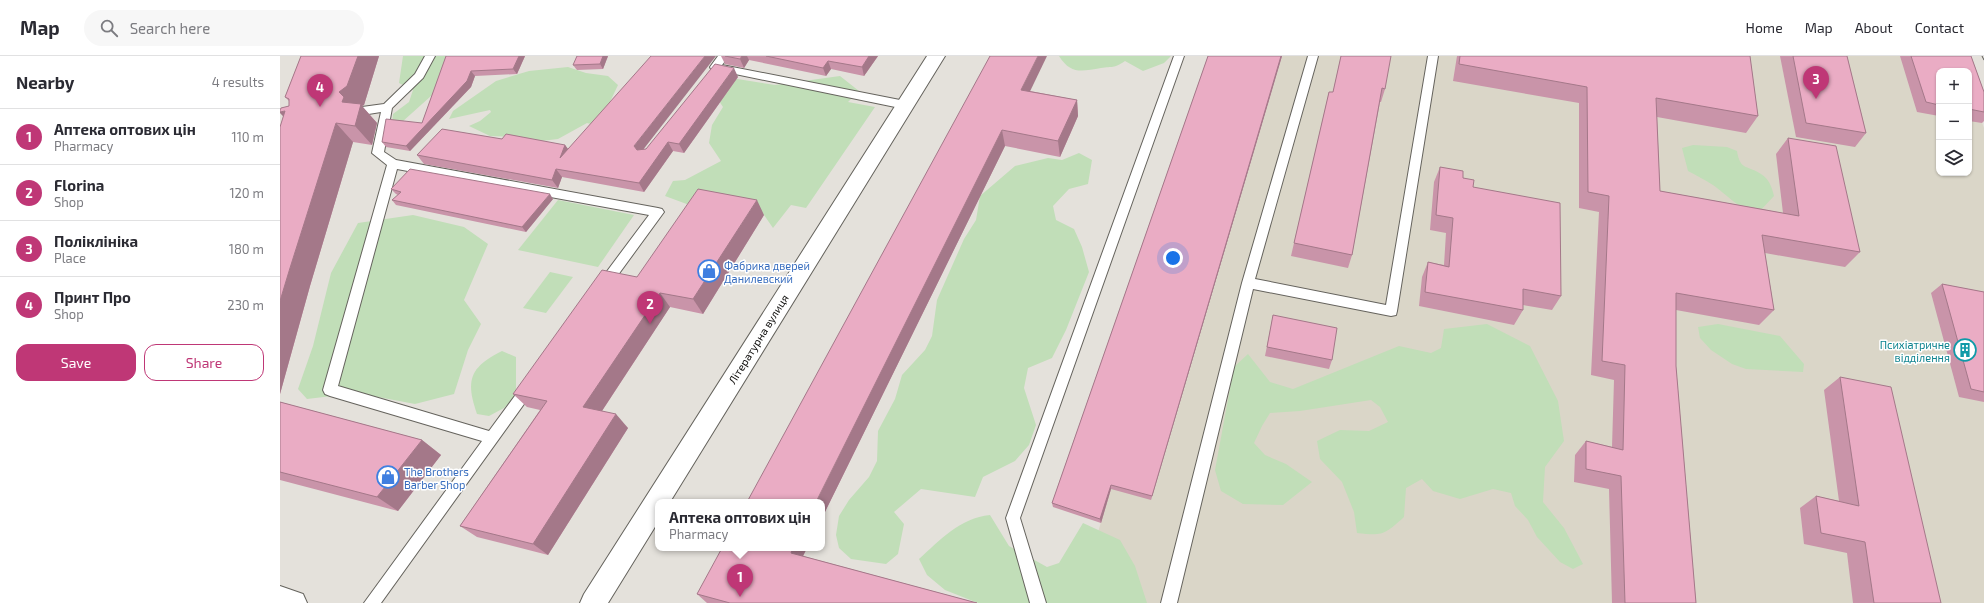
<!DOCTYPE html>
<meta charset="utf-8">
<style>
:root{--surface:#fff;--page:#f7f7f7;--text:#2b2b33;--muted:#7c7c81;--line:#e1e1e2;--accent:#bf3776}
body{margin:0;font-family:"Exo 2",sans-serif;background:var(--page);color:var(--text)}
.controls{position:absolute;right:12px;top:12px;display:grid;overflow:hidden;border-radius:8px;box-shadow:0 1px 3px #0004}
.controls button{width:36px;height:36px;display:grid;place-items:center;padding:0;border:0;border-bottom:1px solid var(--line);background:var(--surface);color:var(--text);font:20px sans-serif}
.you{position:absolute;left:893px;top:202px;width:14px;height:14px;margin:-10px;border:3px solid #fff;border-radius:50%;background:#1a73e8;box-shadow:0 0 0 6px #1a73e833}
.badge{display:grid;place-items:center;width:26px;height:26px;border-radius:50%;background:var(--accent);color:#fff;font-size:13px;font-weight:700}
.pin{position:absolute;translate:-50% -33px;filter:drop-shadow(0 1px 2px #0008)}
.pin::after{content:'';position:absolute;top:21px;width:14px;height:12px;background:inherit;clip-path:polygon(0 0,100% 0,50% 100%)}
.popup{position:absolute;left:375px;top:443px;width:170px;height:52px;box-sizing:border-box;display:grid;place-content:center;border-radius:8px;background:var(--surface);filter:drop-shadow(0 1px 3px #0005);font-size:13px;white-space:nowrap;color:var(--muted)}
.popup b{font-size:15px;color:var(--text)}
.popup::after{content:'';position:absolute;left:50%;top:100%;margin-left:-8px;border:8px solid transparent;border-top-color:var(--surface)}
.list{margin:0;padding:0;list-style:none}
h2{display:flex;justify-content:space-between;align-items:center;height:52px;margin:0;padding:0 16px;font-size:17px}
h2 small{font-size:13px;font-weight:400;color:var(--muted)}
.list li{display:grid;grid-template-columns:26px 1fr auto;gap:12px;align-items:center;box-sizing:border-box;height:56px;padding:0 16px;border-top:1px solid var(--line)}
.list b{display:block;font-size:15px;white-space:nowrap}
.list p{margin:0;font-size:13px;white-space:nowrap;color:var(--muted)}
.list em{font-size:13px;font-style:normal;color:var(--muted)}
.actions{display:flex;gap:8px;padding:12px 16px}
.actions a{flex:1;padding:9px 0;border:1px solid var(--accent);border-radius:12px;text-align:center;font-size:14px;color:var(--accent)}
.actions .main{background:var(--accent);color:#fff}
.icon{flex:none;width:22px;height:22px;fill:none;stroke:currentColor;stroke-width:2;stroke-linecap:round;stroke-linejoin:round}
.map{position:relative;flex:none;width:1704px;height:547px;overflow:hidden}
header{display:flex;align-items:center;gap:24px;box-sizing:border-box;height:56px;padding:0 20px;background:var(--surface);border-bottom:1px solid var(--line)}
header strong{font-size:19px}
nav{display:flex;gap:22px;margin-inline-start:auto;font-size:14px}
.search{width:280px;height:36px;background:var(--page);display:flex;align-items:center;gap:10px;box-sizing:border-box;padding:0 14px;border-radius:22px;color:var(--muted);font-size:15px}
main{display:flex}
aside{flex:1;background:var(--surface)}
.map>svg:first-child{display:block}
.built{fill:#dad6c8}
.green{fill:#c1deb8}
.lines{fill:none;stroke-linecap:round;stroke-linejoin:round}
.service-casing{stroke:#65635d;stroke-width:2}
.tertiary-casing{stroke:#65635d;stroke-width:2}
.service{fill:#fff;fill-rule:evenodd}
.tertiary{fill:#fff;fill-rule:evenodd}
.tram{stroke:#595854;stroke-width:1}
.wall{fill:#c994a9}
.shaded-wall{fill:#a47889}
.building{fill:#eaacc4;stroke:#a47889}
.labels{text-anchor:middle;dominant-baseline:central;stroke-width:3;stroke-linejoin:round;paint-order:stroke}
.shop-label{font-size:11px;fill:#366cbe;stroke:#fff;text-anchor:start}
.street-label{font-size:11px;fill:#0c0b09;stroke:#fff}
.culture-label{font-size:11px;fill:#0d838f;stroke:#fff;text-anchor:end}
</style>
<header>
<strong>Map</strong>
<div class="search"><svg class="icon" aria-label="search" viewBox="0 0 24 24"><circle cx="10" cy="10" r="6"/><path d="M15 15l6 6"/></svg>Search here</div>
<nav><a>Home</a><a>Map</a><a>About</a><a>Contact</a></nav>
</header>
<main>
<aside>
<h2>Nearby<small>4 results</small></h2>
<ul class="list">
<li><span class="badge">1</span><div><b>Аптека оптових цін</b><p>Pharmacy</p></div><em>110 m</em></li>
<li><span class="badge">2</span><div><b>Florina</b><p>Shop</p></div><em>120 m</em></li>
<li><span class="badge">3</span><div><b>Поліклініка</b><p>Place</p></div><em>180 m</em></li>
<li><span class="badge">4</span><div><b>Принт Про</b><p>Shop</p></div><em>230 m</em></li>
</ul>
<div class="actions"><a class="main">Save</a><a>Share</a></div>
</aside>
<div class="map">
<svg width="1704" height="547" viewBox="0 0 1704 547">
<rect width="100%" height="100%" fill="#e4e1db"/>
<polygon class="built" points="968,0 1678,0 1659,15 1659,117 1689,117 1689,30 1704,72 1704,547 798,547 826,448"/>
<g class="green">
<polygon points="123,0 166,0 161,31 122,66 112,68 113,58 129,46 133,34 119,27"/>
<path d="M779 0H891L884 7 863 15 845 5C833 13 833 10 821 12 802 15 791 19 779 0Z"/>
<polygon points="288,11 306,17 328,20 338,29 328,50 326,72 307,67 278,83 261,85 242,81 210,80 189,70 200,65 211,56 210,54 169,63 173,55 216,25 249,15"/>
<polygon points="560,20 579,35 568,46 595,51 526,152 511,149 493,172 484,159 412,150 385,140 393,125 405,124 441,105 429,87 432,69 443,51 429,30 445,21 495,29"/>
<path d="M1413 89 1447 91 1457 95C1460 115 1468 109 1481 118 1489 123 1492 131 1494 140L1478 157C1461 155 1446 138 1433 129 1425 124 1416 119 1408 115L1402 92Z"/>
<polygon points="799,97 812,104 808,128 789,133 773,150 776,164 794,173 802,191 809,216 786,274 772,302 748,312 744,332 756,369 749,389 735,405 703,421 695,441 641,433 614,456 624,468 618,498 606,508 571,503 559,492 556,479 559,460 569,444 589,421 597,405 598,375 615,343 622,319 645,294 652,280 657,244 684,183 696,164 700,140 735,110 768,102 782,104"/>
<polygon points="278,144 354,159 318,211 238,194"/>
<polygon points="133,159 184,171 208,188 184,244 201,268 188,294 174,338 135,348 77,337 27,343 18,333 33,290 51,217 78,167"/>
<polygon points="270,216 293,221 266,257 243,252"/>
<path d="M1207 268 1250 290 1278 345 1284 385 1265 411 1263 446 1284 472 1303 508 1293 513 1280 506 1257 481 1248 464 1235 450 1231 437 1213 433 1180 443 1153 435 1142 423 1126 432 1124 461C1104 479 1103 480 1077 477L1074 456 1062 426 1040 403 1037 385 1060 374 1089 375 1108 366 1100 351 1091 344 1020 355 990 357 982 370 974 387 985 399 1006 408 1032 426 1003 449 963 448 941 435 935 414 954 311 968 298 990 326 1013 333 1119 290 1151 297 1161 292 1164 273Z"/>
<polygon points="1438,268 1500,280 1524,308 1523,316 1466,313 1452,308 1431,294 1420,282 1418,271"/>
<path d="M222 295 236 301V339L224 352 209 360 197 358C185 324 190 311 222 295Z"/>
<path d="M710 459 729 490 767 511 779 507 803 467 840 484 855 510 867 547H698L665 534 647 519 639 503C660 484 680 462 710 459Z"/>
</g>
<g class="lines">
<g class="service-casing">
<g id="service">
<polygon points="145,0 155,0 143,22 112,52 104,96 116,104 378,152 382,153 384,156 327,234 323,235 319,234 317,230 319,226 369,159 117,113 58,330 209,375 245,326 250,324 255,326 257,330 101,547 84,547 202,385 50,340 45,338 43,334 107,109 92,97 101,56 82,59 77,55 82,51 104,48 135,18"/>
<polygon points="438,0 449,0 442,9 625,45 630,49 625,53 431,13 430,11"/>
<polygon points="894,0 904,0 740,462 766,547 750,547 726,462"/>
<polygon points="1028,0 1038,0 975,223 1106,249 1148,0 1158,0 1117,255 1116,259 1111,260 973,233 897,547 881,547 962,227"/>
</g>
</g>
<g class="tertiary-casing">
<g id="tertiary">
<polygon points="647,0 665,0 390,446 378,446 378,466 328,547 300,547 304,538"/>
<polygon points="0,530 23,538 27,547 0,547"/>
</g>
</g>
<use href="#service" class="service"/>
<use href="#tertiary" class="tertiary"/>
<polyline class="tram" points="1702,0 1704,4"/>
</g>
<g class="wall">
<polygon points="21,0 99,0 84,49 82,50 97,67 92,89 73,86 30,230 0,338 0,71 9,50 9,45 5,41"/>
<polygon points="166,0 245,0 237,18 195,20 191,31 130,95 106,91 102,86 142,67"/>
<polygon points="328,0 323,13 297,14 293,9"/>
<polygon points="441,0 598,0 584,20 551,13 546,20 469,4 464,12 445,8"/>
<polygon points="710,0 750,35 797,44 798,60 780,101 725,90 542,462 542,446"/>
<polygon points="928,0 1002,0 871,444 831,433 821,467 773,451 772,447"/>
<polygon points="1061,0 1105,33 1101,46 1100,46 1072,199 1068,212 1011,200 1049,36 1053,36"/>
<polygon points="1177,0 1470,0 1478,60 1466,77 1377,61 1380,135 1503,157 1496,98 1508,82 1580,196 1565,211 1485,197 1494,254 1479,269 1396,254 1396,310 1416,547 1332,547 1329,433 1294,426 1295,399 1306,385 1332,391 1334,324 1311,319 1319,156 1299,152 1299,47 1173,25"/>
<polygon points="1500,0 1567,0 1586,77 1575,91 1516,81"/>
<polygon points="1620,0 1691,0 1704,36 1704,65 1702,67 1689,65 1689,15 1659,15 1659,60 1637,56"/>
<polygon points="458,21 404,97 393,95 364,136 282,121 278,132 144,108 137,99 222,83 285,89 288,93 366,93"/>
<polygon points="1160,111 1183,122 1193,131 1281,240 1272,254 1243,249 1243,254 1234,269 1139,250 1142,221 1148,206 1164,209 1166,177 1150,174 1154,126"/>
<polygon points="111,133 273,143 246,176 116,149 112,144 118,139 116,138"/>
<polygon points="484,159 423,258 390,251 322,355 348,372 268,499 197,481 180,470 260,354 247,351 233,338 357,221"/>
<polygon points="1662,228 1704,236 1704,346 1679,341 1651,237"/>
<polygon points="993,259 1052,304 1049,313 985,300"/>
<polygon points="1560,321 1661,547 1573,547 1567,497 1524,488 1520,452 1536,440 1559,445 1544,334"/>
<polygon points="0,346 142,384 161,399 118,455 0,424"/>
<polygon points="527,492 523,500 697,547 427,547 417,538"/>
</g>
<g class="shaded-wall">
<polygon points="78,0 99,0 84,49 82,50 97,67 92,89 75,70 62,46 59,36"/>
<polygon points="239,0 245,0 237,18 233,13"/>
<polygon points="323,0 328,0 323,13 320,8"/>
<polygon points="425,0 436,0 359,99 354,90"/>
<polygon points="462,0 467,0 469,4 464,12 460,3"/>
<polygon points="589,0 598,0 584,20 582,11"/>
<polygon points="758,0 767,0 743,50 741,34"/>
<polygon points="1001,0 1002,0 871,444 872,440"/>
<polygon points="548,5 551,13 546,20 543,12"/>
<polygon points="454,12 458,21 404,97 399,88"/>
<polygon points="191,15 195,20 191,31 130,95 126,90"/>
<polygon points="797,44 798,60 780,101 778,85"/>
<polygon points="5,55 17,75 0,57 0,56"/>
<polygon points="56,67 73,86 30,230 0,338 0,245 10,212"/>
<polygon points="722,74 725,90 542,462 542,446 536,446"/>
<polygon points="388,86 393,95 364,136 359,127"/>
<polygon points="285,89 291,97 280,102"/>
<polygon points="276,113 282,121 278,132 272,124"/>
<polygon points="270,138 273,143 246,176 242,171"/>
<polygon points="477,144 484,159 423,258 413,243"/>
<polygon points="380,237 390,251 316,364 303,351"/>
<polygon points="336,358 348,372 268,499 253,488"/>
<polygon points="142,384 161,399 118,455 97,441"/>
<polygon points="831,429 831,433 821,467 820,463"/>
<polygon points="513,492 527,492 519,508 511,497"/>
</g>
<g class="building">
<polygon points="21,0 78,0 67,30 59,36 64,41 62,46 81,48 75,70 56,67 10,212 0,245 0,71 5,55 0,56 0,54 1,52 9,50 9,43 5,41"/>
<polygon points="166,0 239,0 233,13 191,15 187,25 126,90 102,86 106,63 142,67"/>
<polygon points="297,0 323,0 320,8 293,9"/>
<polygon points="371,0 425,0 354,90 357,94 366,93 435,8 454,12 399,88 388,86 359,127 276,113 272,124 137,99 162,73 222,83 226,78 285,89 280,102"/>
<polygon points="445,0 462,0 460,3"/>
<polygon points="486,0 589,0 582,11 548,5 543,12"/>
<polygon points="710,0 758,0 741,34 797,44 778,85 722,74 536,446 467,446"/>
<polygon points="928,0 1001,0 872,440 831,429 820,463 772,447"/>
<polygon points="1061,0 1111,0 1105,33 1102,32 1072,199 1014,187 1049,36 1053,36"/>
<polygon points="1180,0 1470,0 1478,60 1376,42 1380,135 1519,160 1508,82 1556,90 1580,196 1482,179 1494,254 1396,237 1396,310 1416,547 1345,547 1341,420 1306,413 1306,385 1343,394 1345,309 1322,305 1329,140 1308,136 1307,31 1179,8"/>
<polygon points="1513,0 1567,0 1586,77 1526,67"/>
<polygon points="1631,0 1691,0 1704,36 1704,56 1689,53 1689,15 1659,15 1659,49 1646,46"/>
<polygon points="1160,111 1183,115 1183,122 1194,124 1193,131 1280,147 1281,240 1243,233 1243,254 1145,236 1148,206 1169,211 1173,162 1156,159"/>
<polygon points="130,113 270,138 242,171 112,144 121,136 111,133"/>
<polygon points="418,133 477,144 413,243 380,237 303,351 336,358 253,488 180,470 267,345 233,338 322,214 357,221"/>
<polygon points="1662,228 1704,236 1704,336 1691,333"/>
<polygon points="993,259 1057,272 1052,304 987,291"/>
<polygon points="1560,321 1611,331 1661,547 1594,547 1585,486 1541,477 1536,440 1579,450"/>
<polygon points="0,346 142,384 97,441 0,416"/>
<polygon points="442,492 513,492 511,497 697,547 450,547 417,538"/>
</g>
<defs>
<g id="shop-ring" transform="scale(1.15)"><circle r="9.5" fill="#fff" stroke="#3f7fe0" stroke-width="1.5"/><path d="M-5-2.5h2.3a2.7 3.5 0 0 1 5.4 0H5L5.5 6h-11ZM-1.5-2.5h3a1.5 2.3 0 0 0-3 0Z" fill="#3f7fe0"/></g>
<g id="building-ring" transform="scale(1.15)"><circle r="9.5" fill="#fff" stroke="#0f9aa8" stroke-width="1.5"/><path d="M-4-6H4V6H1V3H-1V6H-4ZM-2.5-4.3h1.7v1.8h-1.7ZM.8-4.3h1.7v1.8H.8ZM-2.5-1h1.7V.8h-1.7ZM.8-1h1.7V.8H.8Z" fill="#0f9aa8"/></g>
</defs>
<g fill-rule="evenodd">
<use href="#shop-ring" x="429" y="215"/>
<use href="#building-ring" x="1685" y="294"/>
<use href="#shop-ring" x="108" y="421"/>
</g>
<g class="labels">
<g class="shop-label">
<text x="444" y="209">Фабрика дверей<tspan x="444" dy="13">Данилевский</tspan></text>
<text x="124" y="415">The Brothers<tspan x="124" dy="13">Barber Shop</tspan></text>
</g>
<g class="street-label">
<text transform="translate(478 283) rotate(-58)">Літературна вулиця</text>
</g>
<g class="culture-label">
<text x="1670" y="288">Психіатричне<tspan x="1670" dy="13">відділення</tspan></text>
</g>
</g>
</svg>
<div class="controls">
<button>+</button>
<button>−</button>
<button><svg class="icon" aria-label="layers" viewBox="0 0 24 24"><path d="M12 4l9 5-9 5-9-5zM3 14l9 5 9-5"/></svg></button>
</div>
<div class="you"></div>
<div class="pin badge" style="left:460px;top:541px">1</div>
<div class="popup"><b>Аптека оптових цін</b>Pharmacy</div>
<div class="pin badge" style="left:370px;top:268px">2</div>
<div class="pin badge" style="left:1536px;top:43px">3</div>
<div class="pin badge" style="left:40px;top:51px">4</div>
</div>
</main>
